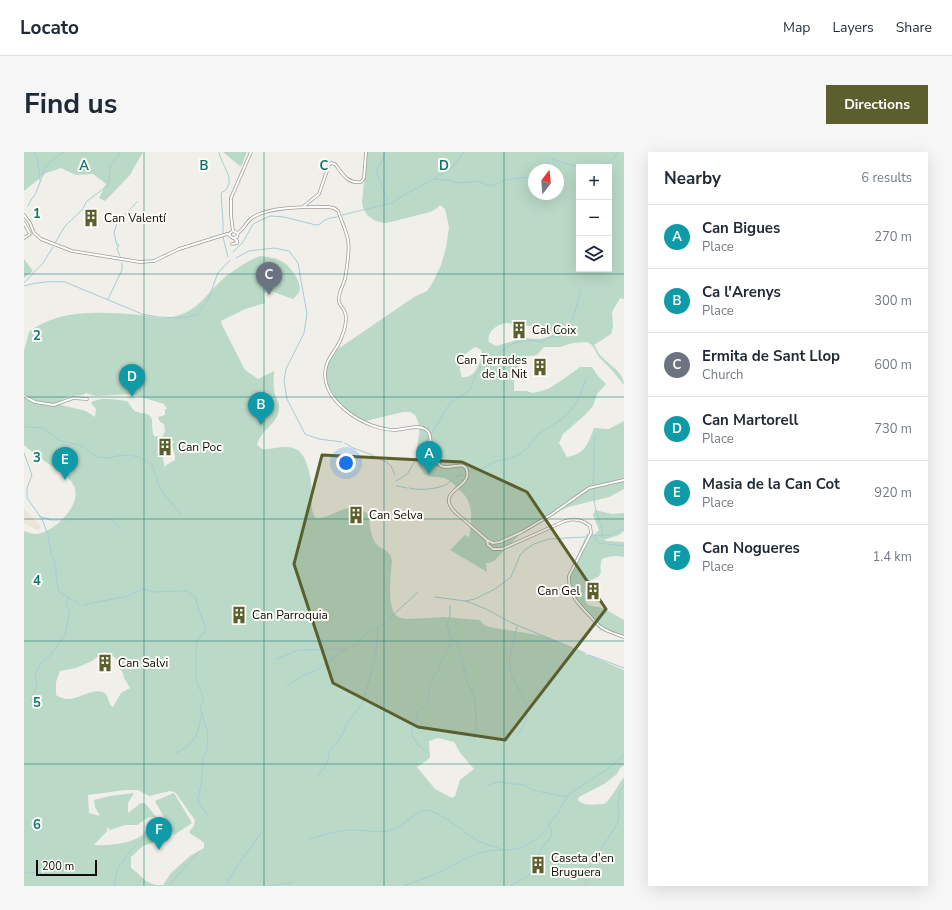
<!DOCTYPE html>
<meta charset="utf-8">
<style>
:root{--surface:#fff;--page:#f6f6f7;--text:#1f2937;--muted:#747a83;--line:#e0e1e3;--accent:#5a5f2d}
body{margin:0;font-family:"Nunito Sans",sans-serif;background:var(--page);color:var(--text)}
.controls{position:absolute;right:12px;top:12px;display:grid;overflow:hidden;border-radius:0px;box-shadow:0 4px 16px #0002}
.controls button{width:36px;height:36px;display:grid;place-items:center;padding:0;border:0;border-bottom:1px solid var(--line);background:var(--surface);color:var(--text);font:20px sans-serif}
.compass{position:absolute;left:504px;top:12px;width:36px;height:36px;border-radius:50%;background:var(--surface);box-shadow:0 4px 16px #0002;rotate:16deg}
.scale{position:absolute;left:12px;bottom:10px;width:61px;box-sizing:border-box;padding-left:4px;border:2px solid #0d0c0b;border-top:0;font-size:11px;line-height:14px;white-space:nowrap;color:#0d0c0b;-webkit-text-stroke:3px #fefcf6;paint-order:stroke}
.you{position:absolute;left:322px;top:311px;width:14px;height:14px;margin:-10px;border:3px solid #fff;border-radius:50%;background:#1a73e8;box-shadow:0 0 0 6px #1a73e833}
.badge{display:grid;place-items:center;width:26px;height:26px;border-radius:50%;background:var(--accent);color:#fff;font-size:13px;font-weight:700}
.pin{position:absolute;translate:-50% -33px;filter:drop-shadow(0 1px 2px #0008)}
.pin::after{content:'';position:absolute;top:21px;width:14px;height:12px;background:inherit;clip-path:polygon(0 0,100% 0,50% 100%)}
.list{margin:0;padding:0;list-style:none}
h2{display:flex;justify-content:space-between;align-items:center;height:52px;margin:0;padding:0 16px;font-size:17px}
h2 small{font-size:13px;font-weight:400;color:var(--muted)}
.list li{display:grid;grid-template-columns:26px 1fr auto;gap:12px;align-items:center;box-sizing:border-box;height:64px;padding:0 16px;border-top:1px solid var(--line)}
.list b{display:block;font-size:15px;white-space:nowrap}
.list p{margin:0;font-size:13px;white-space:nowrap;color:var(--muted)}
.list em{font-size:13px;font-style:normal;color:var(--muted)}
.icon{flex:none;width:22px;height:22px;fill:none;stroke:currentColor;stroke-width:2;stroke-linecap:round;stroke-linejoin:round}
.map{position:relative;flex:none;width:600px;height:734px;overflow:hidden;border-radius:0px}
header{display:flex;align-items:center;gap:24px;box-sizing:border-box;height:56px;padding:0 20px;background:var(--surface);border-bottom:1px solid var(--line)}
header strong{font-size:19px}
nav{display:flex;gap:22px;margin-inline-start:auto;font-size:14px}
.intro{display:flex;align-items:center;justify-content:space-between;box-sizing:border-box;height:96px;padding:0 24px}
h1{margin:0;font-size:28px}
.button{padding:10px 18px;border-radius:0px;background:var(--accent);color:#fff;font-size:14px;font-weight:700}
main{display:flex;gap:24px;padding:0 24px}
aside{flex:1;background:var(--surface);border-radius:0px;box-shadow:0 4px 16px #0002}
.map>svg:first-child{display:block}
.built{fill:#eae5d8}
.green{fill:#bad9c7;fill-rule:evenodd}
.lines{fill:none;stroke-linecap:round;stroke-linejoin:round}
.stream{stroke:#a5cdd5;stroke-width:1}
.minor-casing{stroke:#9e9c97;stroke-width:3.5}
.minor{stroke:#fff;stroke-width:2}
.marked{fill:#5a5f2d;fill-opacity:0.2;stroke:#5a5f2d;stroke-width:3;stroke-linejoin:round}
.grid{fill:none;stroke:#0f766e;stroke-width:1;stroke-opacity:0.55}
.labels{text-anchor:middle;dominant-baseline:central;stroke-width:4;stroke-linejoin:round;paint-order:stroke}
.poi-label{font-size:12px;fill:#0d0c0b;stroke:#fefcf6;text-anchor:start}
.grid-label{font-size:13px;text-anchor:middle;font-weight:bold;fill:#0f766e;stroke:#fefcf6;stroke-width:4;stroke-linejoin:round;paint-order:stroke}
</style>
<header>
<strong>Locato</strong>
<nav><a>Map</a><a>Layers</a><a>Share</a></nav>
</header>
<div class="intro"><h1>Find us</h1><a class="button">Directions</a></div>
<main>
<div class="map">
<svg width="600" height="734" viewBox="0 0 600 734">
<rect width="100%" height="100%" fill="#f1efe9"/>
<polygon class="built" points="0,356 17,375 14,378 2,372 0,372"/>
<g class="green">
<polygon points="0,0 119,0 106,23 81,49 75,46 82,32 69,22 52,23 37,16 22,21 0,39"/>
<polygon points="199,0 223,0 217,15"/>
<path d="M343 0H600V147L596 146 588 160 589 175 587 182 570 193C573 198 575 203 579 206 587 214 600 221 600 233L587 217 575 205 568 193 563 190 549 191 536 195H520L513 203 498 205 490 229V239H502L509 241 524 237 541 226 556 215H568L574 224 582 232 573 242 569 254 561 263 539 282 535 291 543 305C561 302 564 292 570 276L585 277 600 269V337L585 345 544 355 522 366 496 382 470 409 465 411H462L463 420 426 398 441 383 445 385C447 375 449 358 444 349 442 344 438 340 434 337 431 333 427 329 422 327 412 323 402 328 396 316 385 295 403 284 391 263L386 260H379L338 270 327 264 311 245 301 229V217L309 201 314 197 390 145 403 139 409 130 417 113 422 96 425 75 421 57 416 53 412 57 406 60 363 71H360L352 69 344 64 339 56 338 50ZM555 15H585V117H555ZM510 18H534V42H510ZM483 171 513 175 522 174 526 178 527 180 525 185 516 187 500 186 472 194 465 190C462 179 474 172 483 171ZM452 195 457 198 459 204C454 212 451 227 438 225 432 212 440 200 452 195Z"/>
<path d="M237 104C244 105 253 106 259 110 266 114 276 128 276 137 275 142 272 144 269 147L244 138 240 141 241 151 221 157 197 169 198 173 221 218 234 227 250 219C250 226 249 232 250 238 251 248 258 249 254 262 249 275 237 278 233 293L238 297C248 298 259 293 269 296 284 299 288 330 288 343 288 352 286 358 292 366 312 366 323 346 344 362 346 371 346 382 351 390 356 399 365 395 368 408 367 421 363 452 371 462 374 466 378 466 383 467L420 465 456 468 460 473 465 475 520 484 600 518V613L596 616 593 622 580 632 555 645 554 648C560 655 572 652 580 652 589 645 593 634 600 625V734H0V379C4 380 8 382 12 382 30 381 59 352 50 334 44 322 31 317 22 310 14 305 7 299 0 293V199L5 180C35 156 81 160 117 163 127 164 138 168 148 165 174 160 182 142 201 125 206 121 213 117 218 113 225 109 230 106 237 104ZM62 241 72 244 107 242 140 252 143 257H141V263L134 265 136 270 140 272 141 280 138 285 130 284C127 277 129 267 127 265 123 260 116 262 111 259 108 257 106 252 103 249 93 248 74 244 67 251L72 257 71 265 62 259 37 253V248L45 244 59 243ZM142 288 150 289 148 293 151 303V308L142 313 141 316 138 302 133 300ZM80 500 83 501 93 507V513L99 521 100 526 106 536 97 541 89 555C83 552 86 543 79 540 64 535 49 555 32 543V530L36 519 52 516 68 509ZM414 586 430 590 437 602 450 617 436 628 431 644 428 646 411 637 393 615 406 606 405 589ZM101 638H114L125 644 146 639 151 640 171 668 170 674 165 680C169 685 176 686 180 691V696L166 704 147 721 139 733C122 734 120 725 107 716V705L119 694 130 690 138 683 134 672 130 670C125 675 121 680 117 684 106 692 82 694 70 693L83 679V675L86 678 101 673H113L125 665H132L121 651H117L104 661V651L110 641 86 644 70 648 71 655 76 664 65 661 64 643Z"/>
<polygon points="0,107 9,119 0,126"/>
<path d="M571 358 588 362 600 361V379L595 383 579 388 583 389 600 390V405C593 403 585 404 578 407 573 420 584 422 565 429 561 437 558 445 564 453L579 456 600 468V485L576 478 546 442 544 428 546 419 563 382H571L575 378 569 363Z"/>
<polygon points="150,641 168,671 150,683 131,649"/>
</g>
<g class="lines">
<g class="stream">
<polyline points="10,0 14,10 16,28"/>
<path d="M195 0C196 10 209 24 204 34 203 38 200 39 197 41L199 70V81"/>
<path d="M527 6C544 13 566 19 583 11 589 9 591 4 594 0"/>
<polyline points="516,18 525,10"/>
<polyline points="411,27 417,28 426,28 430,30 439,31 453,29 467,34 481,28 504,25 510,22"/>
<polyline points="360,53 363,50 363,46 352,19 358,9 361,0"/>
<polyline points="4,54 7,48 12,41 22,14 26,10 40,0"/>
<polyline points="318,63 368,51 380,43 426,18 440,0"/>
<polyline points="199,85 204,105"/>
<polyline points="31,91 41,74 59,57 62,50 83,34 85,31 86,13 97,0"/>
<path d="M209 100 219 90 229 72 246 64 260 65 292 73H295C300 67 305 66 313 65"/>
<polyline points="96,104 93,97 95,93 93,93 90,81 93,71 113,50"/>
<polyline points="212,106 225,99 250,96 265,99 274,111 283,162 280,181 262,217 260,229 263,247 281,282 295,287 318,290"/>
<polyline points="0,131 19,111 29,95"/>
<path d="M0 134C14 130 27 129 41 130L118 162 134 165 156 166 172 163 183 150 194 121 206 108"/>
<polyline points="84,147 98,118 98,111"/>
<polyline points="0,275 20,276 34,288 58,294 73,305 83,306 93,304 105,303 115,305 124,310 128,313 135,334 141,343 157,363"/>
<path d="M408 281 426 251 446 238 452 222 462 208 470 207C483 191 497 186 518 190L523 186 541 183 547 173 557 138"/>
<polyline points="321,291 329,296 346,302 364,311 367,314 371,323"/>
<polyline points="0,301 8,323 3,336 3,346 18,367 24,383 27,400 32,414 32,425 35,440 51,449 56,453"/>
<path d="M446 318C457 321 459 315 468 311 476 307 486 308 494 303 503 298 509 288 516 281 521 277 527 275 532 271 549 260 557 245 562 226"/>
<polyline points="384,321 404,286"/>
<polyline points="372,329 383,322"/>
<path d="M569 333C571 316 569 300 571 283"/>
<polyline points="373,334 383,336"/>
<path d="M385 336C394 339 415 337 423 332 429 328 431 323 439 323"/>
<path d="M570 339C568 357 578 369 579 385"/>
<polyline points="15,364 27,368 87,367 97,378"/>
<polyline points="568,384 586,383 600,376"/>
<polyline points="570,384 574,391 600,394"/>
<polyline points="411,445 441,449 451,447 471,437 487,425 496,403 502,397 510,392 525,387 561,385"/>
<polyline points="442,449 462,457 488,471 561,501"/>
<polyline points="59,453 104,444 119,437 130,440 163,439 171,445 175,459 180,470 181,474 181,479 174,488 172,493 172,528 180,547 176,556 184,582 183,597 179,608 178,617 178,626 174,648 176,653 184,663"/>
<polyline points="363,470 369,463 394,440"/>
<polyline points="493,474 485,508 487,523 502,550 502,569 493,584"/>
<polyline points="427,487 432,489 434,491 443,529 451,547 452,568 450,589"/>
<polyline points="565,503 600,516"/>
<polyline points="253,507 274,498 321,497"/>
<polyline points="262,534 280,523 291,519 316,501 332,492 341,483 354,476"/>
<polyline points="7,549 13,532 11,522 18,510 25,505 41,483 45,463 45,457 42,451 44,445"/>
<path d="M152 601C172 592 173 582 178 562"/>
<polyline points="405,601 394,593 388,583 388,577 394,560 400,555 404,548 405,534 409,529 410,524 415,517 416,511 424,498 427,489 423,471 426,465 426,454"/>
<polyline points="293,625 303,611 306,598 316,587 324,570 339,550 352,502 354,476 358,473"/>
<polyline points="465,633 473,630 500,633 508,638 543,645"/>
<path d="M285 687C298 684 311 679 324 678 339 677 355 683 370 677 381 673 394 655 407 659 423 665 437 678 451 687 460 693 470 694 480 698"/>
<path d="M481 698C498 699 516 687 525 673"/>
<polyline points="0,722 5,720 25,722"/>
<polyline points="90,734 94,716 107,698 127,679"/>
<polyline points="145,734 151,726 175,699"/>
<path d="M202 734C211 714 225 699 237 681"/>
<polyline points="244,734 266,731"/>
<path d="M380 734C394 729 407 724 420 718 442 707 452 698 478 698"/>
<polyline points="486,734 504,724 508,718 519,694 527,685 528,680 525,672 534,661 544,643 582,618 600,603"/>
<polyline points="561,734 565,716 569,709 574,705 576,699 593,672 595,664 594,651 597,637 600,633"/>
</g>
<g class="minor-casing">
<g id="minor">
<path d="M280 54 295 42 305 13 307 11 311 12C318 21 323 32 337 30L340 26 342 0"/>
<polyline points="0,63 6,71 10,81 17,87 48,99 116,110 130,109 155,97 203,82 206,83"/>
<polyline points="0,71 6,82 0,86"/>
<polyline points="209,79 207,64 207,46 227,0"/>
<path d="M214 81 209 79 206 81V84L209 86 213 85 214 81C220 77 222 70 228 66 245 54 284 55 304 55L310 56 314 59C317 68 322 78 324 88 326 99 323 115 321 127 319 134 313 143 315 150 316 153 318 155 320 158 324 165 321 177 318 184 314 198 301 206 301 222 301 252 343 278 371 278 380 278 393 272 401 277 408 281 406 289 407 296 408 301 411 308 415 312 422 321 440 306 443 319 448 336 409 339 432 361L463 388 469 391 476 390 498 380 528 362 565 336 600 328"/>
<polyline points="208,92 213,91 213,89 210,86"/>
<polyline points="0,244 11,250 30,253 49,246 63,247"/>
<path d="M463 388 464 393 469 397H478L541 369C550 366 559 368 566 374L567 381 545 424C544 442 554 452 566 464 570 469 574 474 580 477 585 480 594 483 600 485"/>
</g>
</g>
<use href="#minor" class="minor"/>
</g>
<path class="marked" d="M298 303 438 310 503 340 582 457 481 588 394 575 309 531 270 412Z"/>
<path class="grid" d="M120 0V734M240 0V734M360 0V734M480 0V734M0 122H600M0 245H600M0 367H600M0 489H600M0 612H600"/>
<defs>
<g id="building-bare" transform="scale(1.38)"><path d="M-4-6H4V6H1V3H-1V6H-4ZM-2.5-4.3h1.7v1.8h-1.7ZM.8-4.3h1.7v1.8H.8ZM-2.5-1h1.7V.8h-1.7ZM.8-1h1.7V.8H.8Z" fill="#5a5f2d" stroke="#fefcf6" stroke-width="2.5" paint-order="stroke"/></g>
</defs>
<g fill-rule="evenodd">
<use href="#building-bare" x="67" y="66"/>
<use href="#building-bare" x="495" y="178"/>
<use href="#building-bare" x="516" y="215"/>
<use href="#building-bare" x="141" y="295"/>
<use href="#building-bare" x="332" y="363"/>
<use href="#building-bare" x="569" y="439"/>
<use href="#building-bare" x="215" y="463"/>
<use href="#building-bare" x="81" y="511"/>
<use href="#building-bare" x="514" y="713"/>
</g>
<g class="labels">
<g class="poi-label">
<text x="80" y="66">Can Valentí</text>
<text x="508" y="178">Cal Coix</text>
<text x="503" y="208" text-anchor="end">Can Terrades<tspan x="503" dy="14">de la Nit</tspan></text>
<text x="154" y="295">Can Poc</text>
<text x="345" y="363">Can Selva</text>
<text x="556" y="439" text-anchor="end">Can Gel</text>
<text x="228" y="463">Can Parroquia</text>
<text x="94" y="511">Can Salvi</text>
<text x="527" y="706">Caseta d'en<tspan x="527" dy="14">Bruguera</tspan></text>
</g>
</g>
<g class="grid-label">
<text x="60" y="18">A</text>
<text x="180" y="18">B</text>
<text x="300" y="18">C</text>
<text x="420" y="18">D</text>
<text x="13" y="66">1</text>
<text x="13" y="188">2</text>
<text x="13" y="310">3</text>
<text x="13" y="433">4</text>
<text x="13" y="555">5</text>
<text x="13" y="677">6</text>
</g>
</svg>
<div class="controls">
<button>+</button>
<button>−</button>
<button><svg class="icon" aria-label="layers" viewBox="0 0 24 24"><path d="M12 4l9 5-9 5-9-5zM3 14l9 5 9-5"/></svg></button>
</div>
<svg class="compass" viewBox="-18 -18 36 36"><path d="M0-13l5 13h-10z" fill="#e53935"/><path d="M0 13l5-13h-10z" fill="#747a83"/></svg>
<div class="scale">200 m</div>
<div class="you"></div>
<div class="pin badge" style="left:405px;top:322px;background:#0f9aa8">A</div>
<div class="pin badge" style="left:237px;top:273px;background:#0f9aa8">B</div>
<div class="pin badge" style="left:245px;top:143px;background:#6b7280">C</div>
<div class="pin badge" style="left:108px;top:245px;background:#0f9aa8">D</div>
<div class="pin badge" style="left:41px;top:328px;background:#0f9aa8">E</div>
<div class="pin badge" style="left:135px;top:698px;background:#0f9aa8">F</div>
</div>
<aside>
<h2>Nearby<small>6 results</small></h2>
<ul class="list">
<li><span class="badge" style="background:#0f9aa8">A</span><div><b>Can Bigues</b><p>Place</p></div><em>270 m</em></li>
<li><span class="badge" style="background:#0f9aa8">B</span><div><b>Ca l'Arenys</b><p>Place</p></div><em>300 m</em></li>
<li><span class="badge" style="background:#6b7280">C</span><div><b>Ermita de Sant Llop</b><p>Church</p></div><em>600 m</em></li>
<li><span class="badge" style="background:#0f9aa8">D</span><div><b>Can Martorell</b><p>Place</p></div><em>730 m</em></li>
<li><span class="badge" style="background:#0f9aa8">E</span><div><b>Masia de la Can Cot</b><p>Place</p></div><em>920 m</em></li>
<li><span class="badge" style="background:#0f9aa8">F</span><div><b>Can Nogueres</b><p>Place</p></div><em>1.4 km</em></li>
</ul>
</aside>
</main>
